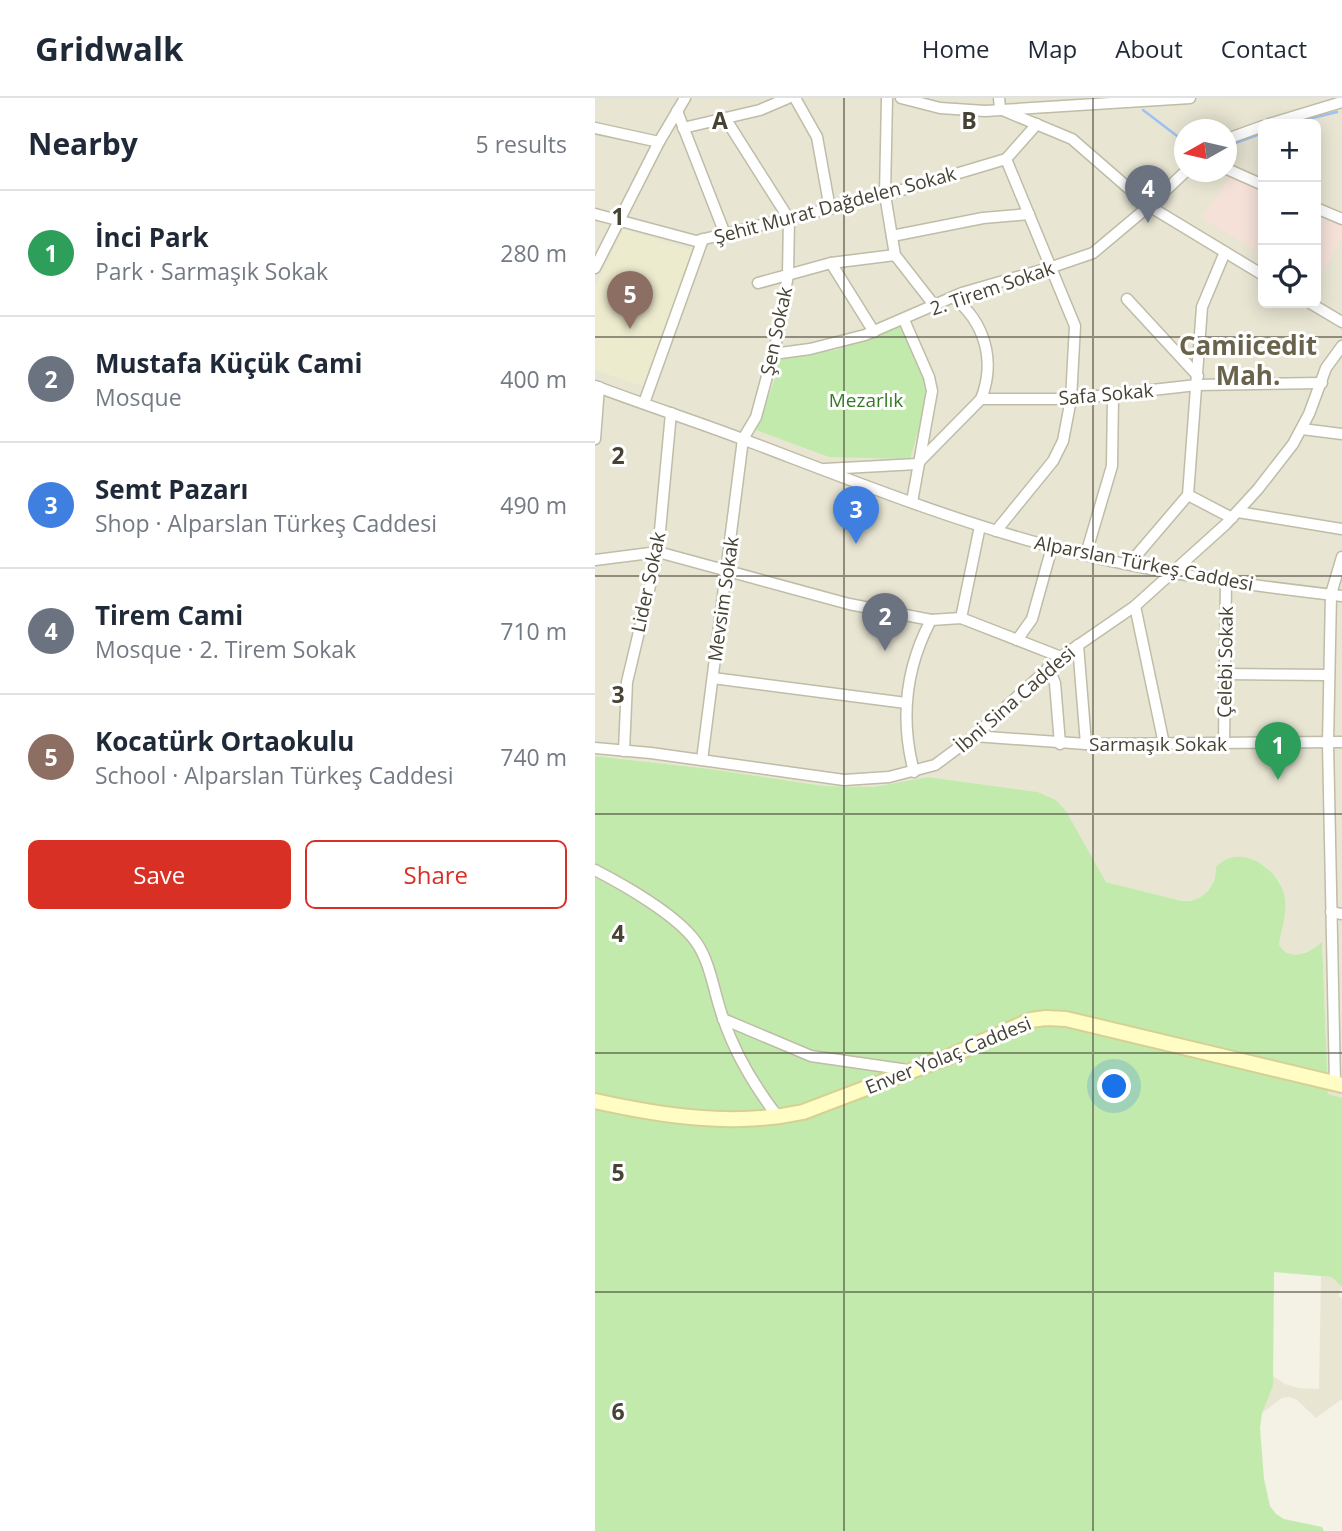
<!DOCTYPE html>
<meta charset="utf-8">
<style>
:root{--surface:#fff;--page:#f2f2f3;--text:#1f2937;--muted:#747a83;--line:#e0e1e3;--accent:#d93025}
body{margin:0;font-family:"Open Sans",sans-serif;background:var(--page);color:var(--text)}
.controls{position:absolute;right:21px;top:21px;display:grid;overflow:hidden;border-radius:10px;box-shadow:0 4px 18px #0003}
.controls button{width:63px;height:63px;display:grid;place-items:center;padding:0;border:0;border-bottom:2px solid var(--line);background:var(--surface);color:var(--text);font:35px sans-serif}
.compass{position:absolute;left:579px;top:21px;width:63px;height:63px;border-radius:50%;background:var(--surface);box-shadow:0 4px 18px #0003;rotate:262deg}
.you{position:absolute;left:520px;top:989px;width:24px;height:24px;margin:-18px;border:5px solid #fff;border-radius:50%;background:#1a73e8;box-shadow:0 0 0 10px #1a73e833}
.badge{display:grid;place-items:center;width:46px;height:46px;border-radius:50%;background:var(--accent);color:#fff;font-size:23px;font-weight:700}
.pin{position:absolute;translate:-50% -58px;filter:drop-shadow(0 2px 4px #0008)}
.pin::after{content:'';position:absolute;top:37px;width:24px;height:21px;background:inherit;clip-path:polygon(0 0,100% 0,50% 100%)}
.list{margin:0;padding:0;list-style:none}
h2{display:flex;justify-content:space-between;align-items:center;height:91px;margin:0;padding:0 28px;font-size:30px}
h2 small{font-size:23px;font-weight:400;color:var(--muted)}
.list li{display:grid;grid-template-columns:46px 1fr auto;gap:21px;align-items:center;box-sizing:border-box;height:126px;padding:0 28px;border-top:2px solid var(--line)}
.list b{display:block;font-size:26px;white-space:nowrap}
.list p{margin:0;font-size:23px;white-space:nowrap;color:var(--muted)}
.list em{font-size:23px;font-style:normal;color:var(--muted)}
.actions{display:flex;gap:14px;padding:21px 28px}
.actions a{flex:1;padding:16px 0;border:2px solid var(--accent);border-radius:10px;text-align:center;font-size:24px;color:var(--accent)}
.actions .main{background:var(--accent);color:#fff}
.icon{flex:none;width:38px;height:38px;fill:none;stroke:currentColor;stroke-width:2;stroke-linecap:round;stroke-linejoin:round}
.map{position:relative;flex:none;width:747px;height:1433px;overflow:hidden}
header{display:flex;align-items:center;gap:42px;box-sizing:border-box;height:98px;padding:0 35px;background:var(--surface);border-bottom:2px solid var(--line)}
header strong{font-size:33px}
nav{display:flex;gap:38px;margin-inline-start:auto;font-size:24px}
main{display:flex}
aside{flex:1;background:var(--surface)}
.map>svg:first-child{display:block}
.residential{fill:#e8e5d3;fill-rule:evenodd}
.education{fill:#edebce}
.medical{fill:#f5e1d8}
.green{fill:#c2eaac}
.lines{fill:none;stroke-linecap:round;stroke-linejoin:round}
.stream{stroke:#9ec0f3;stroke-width:2.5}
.street-casing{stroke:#bfbca7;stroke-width:13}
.secondary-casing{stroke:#d6d193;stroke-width:18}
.street{stroke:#fff;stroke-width:10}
.secondary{stroke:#fffcc4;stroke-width:14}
.grid{fill:none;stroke:#464334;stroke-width:2;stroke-opacity:0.55}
.labels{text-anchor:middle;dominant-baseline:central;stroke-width:6;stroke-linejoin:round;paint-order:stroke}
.street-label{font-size:19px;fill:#464334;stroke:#fff}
.park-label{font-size:19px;fill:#357b25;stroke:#fff}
.district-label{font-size:26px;font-weight:bold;fill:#6a634b;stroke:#fff}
.grid-label{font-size:23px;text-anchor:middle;font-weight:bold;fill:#464334;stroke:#fff;stroke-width:6;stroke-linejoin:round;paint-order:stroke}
</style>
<header>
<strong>Gridwalk</strong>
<nav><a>Home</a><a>Map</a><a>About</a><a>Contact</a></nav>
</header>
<main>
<aside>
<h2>Nearby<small>5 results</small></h2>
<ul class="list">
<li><span class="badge" style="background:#2e9e5b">1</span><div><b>İnci Park</b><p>Park · Sarmaşık Sokak</p></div><em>280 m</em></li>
<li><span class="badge" style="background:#6b7280">2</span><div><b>Mustafa Küçük Cami</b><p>Mosque</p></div><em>400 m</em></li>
<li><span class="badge" style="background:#3f7fe0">3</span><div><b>Semt Pazarı</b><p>Shop · Alparslan Türkeş Caddesi</p></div><em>490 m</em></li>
<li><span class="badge" style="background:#6b7280">4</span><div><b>Tirem Cami</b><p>Mosque · 2. Tirem Sokak</p></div><em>710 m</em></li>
<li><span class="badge" style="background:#8d6e63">5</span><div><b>Kocatürk Ortaokulu</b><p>School · Alparslan Türkeş Caddesi</p></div><em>740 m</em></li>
</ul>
<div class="actions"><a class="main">Save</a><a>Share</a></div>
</aside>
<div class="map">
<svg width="747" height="1433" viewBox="0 0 747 1433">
<rect width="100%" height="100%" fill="#f3f2e5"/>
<g class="residential">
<path d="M0 0H747V1000L733 997 727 845 716 852 703 857H696L687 852 684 846 690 805 689 797 684 783 669 767 621 774 617 789 610 797 599 802 587 803 511 784 471 713 461 702 443 694 333 679 278 689 229 688 115 671 0 658ZM668 26H721V205H668ZM590 32H632V74H590Z"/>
<polygon points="726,1178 738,1179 747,1189 743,1198 747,1200 747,1301 721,1320 702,1302 694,1299 687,1300 667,1315 678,1288 678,1278 690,1286 703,1290 724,1291"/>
</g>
<polygon class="education" points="28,131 97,152 50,289 0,272 0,189"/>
<g class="medical">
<polygon points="642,69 668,81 668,156 606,120"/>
<polygon points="721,105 747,117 747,140 721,185"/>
</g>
<g class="green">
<polygon points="306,228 332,290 331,305 315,361 234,359 161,332 181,278 182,258 241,252"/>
<path d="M0 658 115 671 229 688 278 689 333 679 443 694 461 702 471 713 511 784 587 803C608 804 621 790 621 769 644 744 682 769 689 796 693 811 687 830 684 846 693 865 715 855 727 844L733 996 747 1000V1189L737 1179 679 1174 678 1288 667 1315 665 1330 669 1381 675 1408 681 1416 689 1421 727 1429 729 1433H0Z"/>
</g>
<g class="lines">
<g class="stream">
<polyline points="548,12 590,44"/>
<polyline points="693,26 742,14"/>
<polyline points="632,48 668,35"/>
</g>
<g class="street-casing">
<g id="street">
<polyline points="200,0 222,39 235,111"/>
<polyline points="292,0 290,97 300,157 339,207"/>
<polyline points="306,0 345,10 390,13 595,0"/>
<polyline points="404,0 405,11 477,41 554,108 668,177"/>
<polyline points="82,13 130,136"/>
<polyline points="674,26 747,4"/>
<polyline points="0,30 64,44"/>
<polyline points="88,30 165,12 193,0"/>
<polyline points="632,41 668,28"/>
<polyline points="632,71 668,87"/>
<polyline points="721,110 747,121"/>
<polyline points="0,116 101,143 290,97 411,61 442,26"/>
<polyline points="297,138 388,120 434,116"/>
<polyline points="236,165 279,234"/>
<polyline points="0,170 64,44 90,0"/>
<polyline points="163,185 236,165 300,157"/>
<path d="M358 199C390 224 401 263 386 301"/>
<polyline points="532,201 603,278"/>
<polyline points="715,205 747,224"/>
<polyline points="309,222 334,279 337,293 317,404"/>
<polyline points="178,256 215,251 270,237 367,195 457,169 498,155 554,108 590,74"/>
<path d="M0 288C50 307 100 323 150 342 253 381 357 423 465 451 557 475 653 487 747 498"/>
<polyline points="49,305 108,141"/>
<polyline points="707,331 747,336"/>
<polyline points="0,341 4,289"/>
<polyline points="230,371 322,366 386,301 476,301 602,287 727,285"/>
<polyline points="593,397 637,420"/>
<polyline points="643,414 747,431"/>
<polyline points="401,433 458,363 468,343 476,301 480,228 411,61"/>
<polyline points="491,456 517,368 518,297"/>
<polyline points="0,462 63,454 254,506 336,522 366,520 466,559"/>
<polyline points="535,465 593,397 607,209 630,154"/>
<polyline points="540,508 569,646"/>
<polyline points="366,520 385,428"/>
<polyline points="422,542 437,521 457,449"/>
<polyline points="483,547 491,646"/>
<polyline points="453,569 460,585 465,646"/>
<polyline points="630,576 734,577"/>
<polyline points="118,580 311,605"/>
<polyline points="379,638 491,646 747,644"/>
<polyline points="629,646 631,482"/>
<polyline points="0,650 56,655 249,682 294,679 340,667 379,638 466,559 540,508 631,426 663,391 698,346 714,316 731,270 747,248"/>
<polyline points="29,653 32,584 63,454 76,315"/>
<polyline points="107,662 148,341 161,319 181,245 193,177 194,121 130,20"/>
<path d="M319 674C305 621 310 571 336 522"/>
<path d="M0 772C29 787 82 817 101 844 116 865 119 896 128 920 140 956 160 989 183 1019"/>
<polyline points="736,814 747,816"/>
<polyline points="128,921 216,958 313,972"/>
<polyline points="740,985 733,645 736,496 747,459"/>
</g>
</g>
<g class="secondary-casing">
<path id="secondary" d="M0 1003C68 1018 139 1029 208 1014L353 959 436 922 451 920 471 921 747 987"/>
</g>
<use href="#street" class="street"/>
<use href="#secondary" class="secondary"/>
</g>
<path class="grid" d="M249 0V1433M498 0V1433M0 239H747M0 478H747M0 716H747M0 955H747M0 1194H747"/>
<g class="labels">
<g class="street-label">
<text transform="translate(240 107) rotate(-15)">Şehit Murat Dağdelen Sokak</text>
<text transform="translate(397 190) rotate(-19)">2. Tirem Sokak</text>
<text transform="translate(181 233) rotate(-78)">Şen Sokak</text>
<text transform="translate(511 296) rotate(-5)">Safa Sokak</text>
<text transform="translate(549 465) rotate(11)">Alparslan Türkeş Caddesi</text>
<text transform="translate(53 484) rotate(-78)">Lider Sokak</text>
<text transform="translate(128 501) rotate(-82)">Mevsim Sokak</text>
<text transform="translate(630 564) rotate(-89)">Çelebi Sokak</text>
<text transform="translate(420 601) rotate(-41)">İbni Sina Caddesi</text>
<text x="563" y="646">Sarmaşık Sokak</text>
<text transform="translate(353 957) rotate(-22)">Enver Yolaç Caddesi</text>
</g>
<g class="park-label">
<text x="271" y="302">Mezarlık</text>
</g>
<g class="district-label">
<text x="653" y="247">Camiicedit<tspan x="653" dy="30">Mah.</tspan></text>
</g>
</g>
<g class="grid-label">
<text x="125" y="31">A</text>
<text x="374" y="31">B</text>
<text x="23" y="127">1</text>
<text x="23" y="366">2</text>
<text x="23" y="605">3</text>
<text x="23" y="844">4</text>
<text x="23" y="1083">5</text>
<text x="23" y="1322">6</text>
</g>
</svg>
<div class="controls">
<button>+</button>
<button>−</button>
<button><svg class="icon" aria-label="locate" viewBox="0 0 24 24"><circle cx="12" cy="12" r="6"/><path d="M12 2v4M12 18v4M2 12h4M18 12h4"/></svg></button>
</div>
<svg class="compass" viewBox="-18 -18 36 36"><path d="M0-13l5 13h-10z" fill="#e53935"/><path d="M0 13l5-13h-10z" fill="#747a83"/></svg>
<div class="you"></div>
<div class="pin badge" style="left:683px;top:682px;background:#2e9e5b">1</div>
<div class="pin badge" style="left:290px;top:553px;background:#6b7280">2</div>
<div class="pin badge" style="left:261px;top:446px;background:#3f7fe0">3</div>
<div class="pin badge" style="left:553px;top:125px;background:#6b7280">4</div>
<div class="pin badge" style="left:35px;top:231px;background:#8d6e63">5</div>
</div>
</main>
